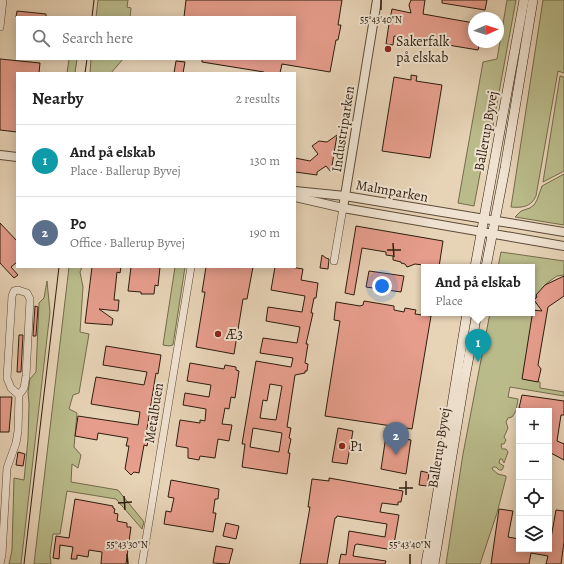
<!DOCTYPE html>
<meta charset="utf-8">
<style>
:root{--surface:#fff;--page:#f6f6f6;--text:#222;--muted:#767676;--line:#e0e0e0;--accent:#7c3aed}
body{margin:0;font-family:Alegreya,serif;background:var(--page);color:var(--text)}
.controls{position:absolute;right:12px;bottom:12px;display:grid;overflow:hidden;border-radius:0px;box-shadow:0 2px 10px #0003}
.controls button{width:36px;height:36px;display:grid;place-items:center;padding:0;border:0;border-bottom:1px solid var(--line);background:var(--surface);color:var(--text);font:20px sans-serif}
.compass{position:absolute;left:468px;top:12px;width:36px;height:36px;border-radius:50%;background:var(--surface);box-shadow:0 2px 10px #0003;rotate:87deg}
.you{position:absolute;left:382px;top:286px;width:14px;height:14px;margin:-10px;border:3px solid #fff;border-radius:50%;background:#1a73e8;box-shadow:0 0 0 6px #1a73e833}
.badge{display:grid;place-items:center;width:26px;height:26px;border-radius:50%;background:var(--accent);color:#fff;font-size:13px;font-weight:700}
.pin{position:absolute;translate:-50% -33px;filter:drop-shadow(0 1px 2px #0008)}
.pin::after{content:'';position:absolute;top:21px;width:14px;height:12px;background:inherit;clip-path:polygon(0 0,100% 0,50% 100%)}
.popup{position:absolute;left:421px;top:264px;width:114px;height:52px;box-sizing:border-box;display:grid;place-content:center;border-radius:0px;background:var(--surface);filter:drop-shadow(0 1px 3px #0005);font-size:13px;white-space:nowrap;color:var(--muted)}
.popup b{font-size:15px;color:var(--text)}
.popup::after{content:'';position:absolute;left:50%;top:100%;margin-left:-8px;border:8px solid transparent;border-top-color:var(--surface)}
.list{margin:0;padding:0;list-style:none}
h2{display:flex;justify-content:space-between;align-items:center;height:52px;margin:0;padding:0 16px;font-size:17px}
h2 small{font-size:13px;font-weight:400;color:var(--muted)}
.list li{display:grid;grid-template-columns:26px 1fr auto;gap:12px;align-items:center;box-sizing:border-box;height:72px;padding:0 16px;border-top:1px solid var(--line)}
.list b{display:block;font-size:15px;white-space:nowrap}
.list p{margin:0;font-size:13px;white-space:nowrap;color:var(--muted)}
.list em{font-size:13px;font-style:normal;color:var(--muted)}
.icon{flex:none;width:22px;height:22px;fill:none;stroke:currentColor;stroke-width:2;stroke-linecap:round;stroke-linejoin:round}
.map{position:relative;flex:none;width:564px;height:564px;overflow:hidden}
.search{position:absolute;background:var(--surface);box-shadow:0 2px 10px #0003;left:16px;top:16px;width:280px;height:44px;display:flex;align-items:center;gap:10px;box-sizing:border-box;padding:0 14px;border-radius:0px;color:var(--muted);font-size:15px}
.panel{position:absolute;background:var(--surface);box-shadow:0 2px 10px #0003;left:16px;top:72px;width:280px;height:196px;border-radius:0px}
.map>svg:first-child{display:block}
.green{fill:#babb8b;stroke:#746c4c}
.building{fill:#e69d8c;stroke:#2d1d0d;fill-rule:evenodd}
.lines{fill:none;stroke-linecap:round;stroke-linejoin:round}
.minor-casing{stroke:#5c4a37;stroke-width:8}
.tertiary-casing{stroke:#5c4a37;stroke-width:10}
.secondary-casing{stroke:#2d1d0d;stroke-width:10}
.minor{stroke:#efe2d0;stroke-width:7}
.tertiary{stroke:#efe2d0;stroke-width:8}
.secondary{stroke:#efe2d0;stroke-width:9}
.tram{stroke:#2d1d0d;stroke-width:1}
.ticks{fill:none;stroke:#2d1d0d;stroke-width:1.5}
.poi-dot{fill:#8f2418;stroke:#efe2d0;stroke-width:1.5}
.labels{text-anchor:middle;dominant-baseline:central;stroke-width:4;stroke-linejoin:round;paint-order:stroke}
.poi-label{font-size:14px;fill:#2d1d0d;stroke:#efe2d0;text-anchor:start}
.street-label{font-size:14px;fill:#2d1d0d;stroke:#efe2d0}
.ticks-label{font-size:10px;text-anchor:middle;fill:#2d1d0d;stroke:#efe2d0;stroke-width:4;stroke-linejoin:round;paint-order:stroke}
</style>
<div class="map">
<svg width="564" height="564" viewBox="0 0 564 564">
<rect width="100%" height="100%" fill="#e7d3b6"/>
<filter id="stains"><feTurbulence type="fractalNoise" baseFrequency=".005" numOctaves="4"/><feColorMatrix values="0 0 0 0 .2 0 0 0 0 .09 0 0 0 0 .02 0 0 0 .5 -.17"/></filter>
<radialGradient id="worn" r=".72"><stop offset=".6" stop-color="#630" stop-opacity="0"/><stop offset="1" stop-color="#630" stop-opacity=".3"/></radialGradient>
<g class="green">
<polygon points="98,0 128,0 127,7 131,8 130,17 96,17"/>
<polygon points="507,0 516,0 491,136 483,158 474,206 458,203 483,62 497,59"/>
<path d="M543 0H564V73L558 71 536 196C531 207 522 208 511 207Z"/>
<polygon points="69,59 77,59 75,73 67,73"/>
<polygon points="91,59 123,59 111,73 90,73"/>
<polygon points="560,76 564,77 564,171 543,182"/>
<polygon points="564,174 564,225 515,217 521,211 530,208 534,205 537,200 542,186"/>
<polygon points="501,252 564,261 564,275 557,276 547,283 536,296 523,379 540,382 540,388 564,392 564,396 510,387 508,397 518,399 516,411 512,417 508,418 506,422 508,428 504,437 506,440 504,444 501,444 502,449 506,449 508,452 504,463 502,459 500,459 499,463 504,466 502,470 499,470 496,467 493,467 492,469 498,474 506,476 506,478 497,513 480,564 446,564 463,454 490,313 532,313 532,267 498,267"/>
<polygon points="69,267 82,267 80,272 83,287 80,332 89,334 79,393 73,395 69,409 77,413 74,447 81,455 78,468 72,464 71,482 118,490 144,522 142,529 116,499 67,491 60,534 53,534 50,555 51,564 34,564"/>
<polygon points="175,267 185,267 173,345 169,346 163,345"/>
<polygon points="47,281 50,312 21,564 9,564 12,550 14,478 24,480 28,439 29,404 28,392 30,379 36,372 39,303 44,298"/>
</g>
<g class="building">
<polygon points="186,0 342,0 338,25 341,25 338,40 336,40 330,72 282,64 280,73 264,73 264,72 202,62 202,59 295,59 295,17 184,17"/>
<polygon points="411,0 425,0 423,14 474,23 474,42 480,42 478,50 394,36 393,45 386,44 389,24 388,22 390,20 392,9 411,13 409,5"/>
<polygon points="442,0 487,0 485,10 442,3"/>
<polygon points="17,11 46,14 46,17 16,17"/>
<polygon points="0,59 40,63 39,73 17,73 17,132 0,130"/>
<polygon points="176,61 185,62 183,73 174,73"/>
<polygon points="411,75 417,76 416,81 442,85 430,158 382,151 394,77 411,80"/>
<polygon points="337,135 331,172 326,166 317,172 317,175 295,172 295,158 310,161 318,154 312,146 319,141 327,142"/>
<polygon points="0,223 17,241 17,262 11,267 18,275 14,278 0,263"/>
<polygon points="356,226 443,241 439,267 415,264 407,267 405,264 401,263 401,262 393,260 393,256 386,255 386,252 362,248 354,295 345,293"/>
<polygon points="322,255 326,258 329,259 328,269 320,268"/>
<polygon points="92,267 121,267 120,273 117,272 114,300 119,300 118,311 99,309 113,319 112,325 85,323"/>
<polygon points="131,267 160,267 158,286 155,285 154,294 141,294 141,292 128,291"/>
<polygon points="206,267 253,267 247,299 243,299 234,354 196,347 205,292 202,292"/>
<path d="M275 267H290L303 269 301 280 318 283 316 298H314L311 313H313L306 344H308L305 363 308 364 307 371H305V373L295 375 287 427 291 428 289 438 291 439 288 453H290L287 474 242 467 245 444H242L256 361 291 367 293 358 260 353 263 338 297 343 300 327 266 321 268 307 302 312 305 296 271 290ZM270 384 282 386 276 420 260 418 263 400 267 401ZM253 428 282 433 279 452 250 447Z"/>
<polygon points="369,271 404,276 401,292 366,287"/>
<polygon points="564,276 564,296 548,307 538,365 541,369 538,382 522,379 533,310 542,311 534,300 537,297 536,295 545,285"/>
<polygon points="364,301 394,306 394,310 404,312 405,308 416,310 415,314 431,316 412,429 325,416 340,321 334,320 336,302 360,306 363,305"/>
<polygon points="35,306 38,307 36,336 33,336"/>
<polygon points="19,335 23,335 21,372 17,372"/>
<polygon points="106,346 161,355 158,374 156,373 145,441 148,441 147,446 144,445 139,473 134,472 131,475 125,469 129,446 126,446 128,438 98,433 97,440 75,436 78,416 138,425 140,412 91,404 96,377 144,385 147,372 103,365"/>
<polygon points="190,363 224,369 225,365 236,367 236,370 239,371 235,398 231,397 229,409 225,408 222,424 232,425 229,441 218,439 215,458 200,456 199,460 188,458 188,448 176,446 180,420 200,423 200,420 205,421 206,409 183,405 185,393 209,397 211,385 187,381"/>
<polygon points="522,395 564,401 564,415 561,415 557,441 564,444 564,460 549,452 549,411 536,411 519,408"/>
<polygon points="0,397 12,397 9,432 0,432"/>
<polygon points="338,428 353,431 347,464 332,462"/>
<polygon points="386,436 411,440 406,474 381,469"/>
<polygon points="18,452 25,454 23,466 16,465"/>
<polygon points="421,471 429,473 427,486 419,485"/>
<polygon points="329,478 403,491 401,502 398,502 398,505 382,503 380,512 399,515 393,550 357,544 355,545 353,556 386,561 385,564 339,564 341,554 346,555 349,531 385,537 387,524 337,516 336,518 335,518 327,564 300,564 310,507 308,507 312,479 329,481"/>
<polygon points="171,480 219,489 218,499 215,499 213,513 216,513 213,532 164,524 166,511 171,512 174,498 168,497"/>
<polygon points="75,499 113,506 113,508 115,509 114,513 118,514 117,521 127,523 127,527 131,527 126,564 101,564 102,552 89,550 88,557 77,555 77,559 71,559 73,547 60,545 59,559 53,558 56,536 69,538"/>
<polygon points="499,509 513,511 508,537 519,539 519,549 549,549 556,510 564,511 564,542 561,564 546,564 548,556 531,553 529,564 491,564"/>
<polygon points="226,523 239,526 236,539 223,536"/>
<polygon points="216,546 233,549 229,564 213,563"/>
</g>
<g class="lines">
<g class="minor-casing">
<g id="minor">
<polyline points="0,27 3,0"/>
<polyline points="334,261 343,208"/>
<polyline points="0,564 2,555 7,468 16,443 18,431 19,395 24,388 26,376 30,299 27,293 18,290 14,291 12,296 7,378 11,388 19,395"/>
<polyline points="142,564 191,267"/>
</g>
</g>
<g class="tertiary-casing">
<g id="tertiary">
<polyline points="0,155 17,157"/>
<polyline points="295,191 345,196 564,232"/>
<polyline points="295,197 343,208 564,246"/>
<polyline points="343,208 377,0"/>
</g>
</g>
<g class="secondary-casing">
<g id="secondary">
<polyline points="475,267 524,0"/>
<polyline points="486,267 505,168 533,0"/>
<polyline points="426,564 467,313"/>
<polyline points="434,564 464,383 477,313"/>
</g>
</g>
<use href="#minor" class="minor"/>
<use href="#tertiary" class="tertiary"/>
<use href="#secondary" class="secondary"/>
<g class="tram">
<polyline points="92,17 94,0"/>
<polyline points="85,73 87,59"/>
<polyline points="24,564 59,267"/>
</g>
</g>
<path class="ticks" d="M381 0V10M393 243 394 257M387 250H401M406 481V495M399 488H413M124 496 125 510M118 503 132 502M127 554 128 564M410 554V564"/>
<g class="poi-dot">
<circle cx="388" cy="49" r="4"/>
<circle cx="218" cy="334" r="4"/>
<circle cx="342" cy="446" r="4"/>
</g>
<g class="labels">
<g class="poi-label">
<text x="396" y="41">Sakerfalk<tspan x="396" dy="16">på elskab</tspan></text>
<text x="226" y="334">Æ3</text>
<text x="350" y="446">P1</text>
</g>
<g class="street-label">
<text transform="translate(343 129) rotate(-81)">Industriparken</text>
<text transform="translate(486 131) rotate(-80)">Ballerup Byvej</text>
<text transform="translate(392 191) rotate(10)">Malmparken</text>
<text transform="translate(154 413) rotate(-81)">Metalbuen</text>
<text transform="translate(439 448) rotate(-81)">Ballerup Byvej</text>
</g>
</g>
<g class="ticks-label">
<text x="381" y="23">55°43'40"N</text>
<text x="127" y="548">55°43'30"N</text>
<text x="410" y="548">55°43'40"N</text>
</g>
<rect width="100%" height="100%" filter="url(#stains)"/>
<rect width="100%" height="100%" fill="url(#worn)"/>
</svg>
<div class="controls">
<button>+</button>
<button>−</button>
<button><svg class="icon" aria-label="locate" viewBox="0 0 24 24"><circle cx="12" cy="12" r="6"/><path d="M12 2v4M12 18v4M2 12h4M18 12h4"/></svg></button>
<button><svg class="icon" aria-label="layers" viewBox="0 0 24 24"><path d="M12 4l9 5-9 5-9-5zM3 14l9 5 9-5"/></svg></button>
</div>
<svg class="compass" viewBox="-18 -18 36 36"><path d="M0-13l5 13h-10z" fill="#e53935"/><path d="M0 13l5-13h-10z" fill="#767676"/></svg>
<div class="you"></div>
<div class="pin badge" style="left:478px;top:362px;background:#0f9aa8">1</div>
<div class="popup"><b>And på elskab</b>Place</div>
<div class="pin badge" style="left:396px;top:455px;background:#5c6f8a">2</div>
<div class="search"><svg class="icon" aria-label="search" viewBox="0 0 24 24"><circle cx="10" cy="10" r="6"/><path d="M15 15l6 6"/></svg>Search here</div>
<section class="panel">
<h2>Nearby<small>2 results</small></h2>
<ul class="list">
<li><span class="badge" style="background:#0f9aa8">1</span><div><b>And på elskab</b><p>Place · Ballerup Byvej</p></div><em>130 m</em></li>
<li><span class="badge" style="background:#5c6f8a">2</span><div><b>P0</b><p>Office · Ballerup Byvej</p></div><em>190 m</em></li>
</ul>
</section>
</div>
